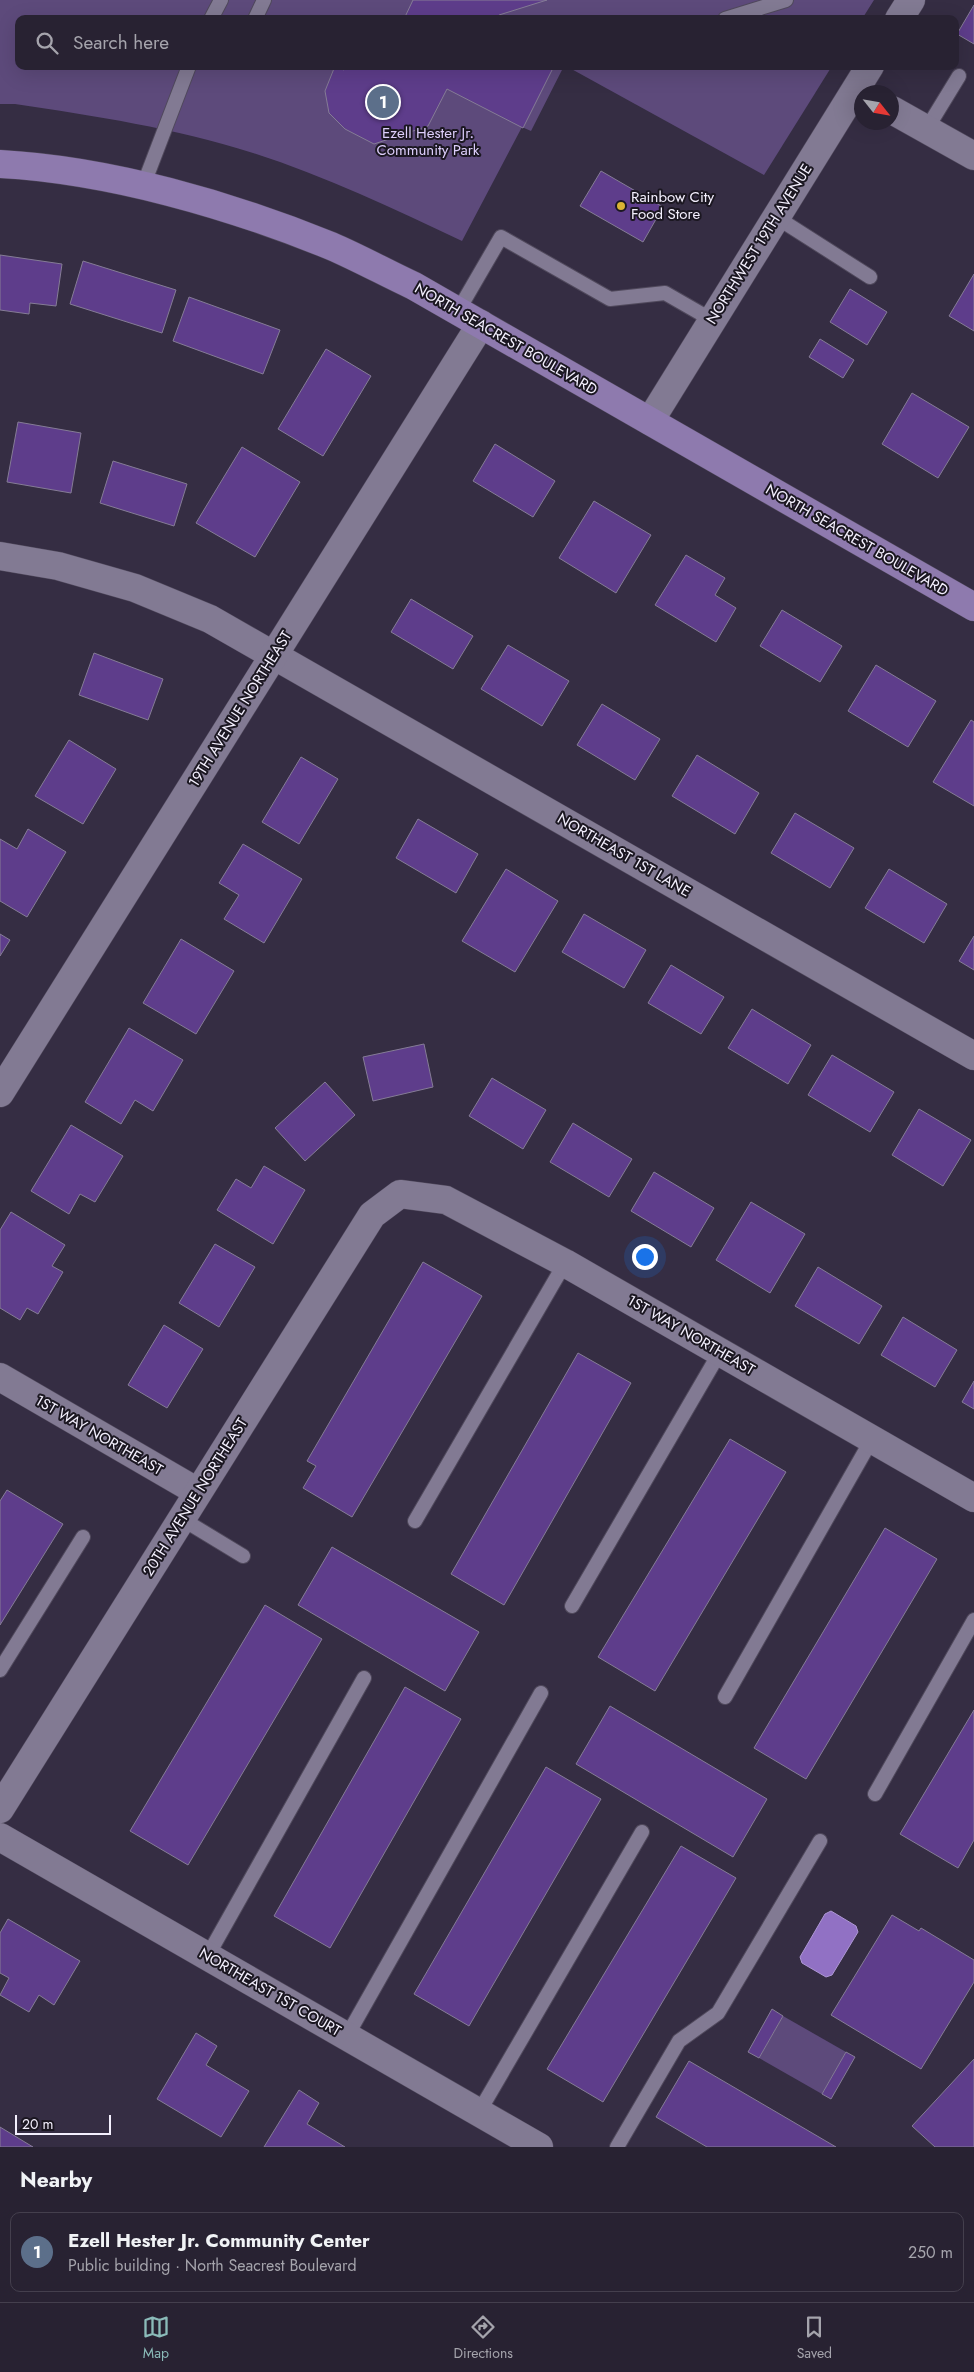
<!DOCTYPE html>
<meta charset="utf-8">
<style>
:root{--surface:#282232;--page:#342f3e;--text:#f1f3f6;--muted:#a5a4ac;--line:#443f4d;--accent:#8bbbb9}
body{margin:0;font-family:Jost,sans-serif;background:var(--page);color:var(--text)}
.compass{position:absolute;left:854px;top:85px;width:45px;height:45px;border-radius:50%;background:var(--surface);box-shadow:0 5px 20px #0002;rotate:121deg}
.scale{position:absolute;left:15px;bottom:12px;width:96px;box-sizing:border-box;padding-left:5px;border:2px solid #f3effd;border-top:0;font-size:14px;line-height:18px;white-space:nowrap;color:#f3effd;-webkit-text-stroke:4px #1b1721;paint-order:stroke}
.you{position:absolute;left:644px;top:1256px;width:18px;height:18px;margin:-12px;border:4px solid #fff;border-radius:50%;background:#1a73e8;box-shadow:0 0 0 8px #1a73e833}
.badge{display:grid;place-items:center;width:32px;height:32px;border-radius:50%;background:var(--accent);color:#fff;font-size:16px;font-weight:700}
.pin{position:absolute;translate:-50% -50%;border:2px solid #fff;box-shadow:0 1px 5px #0006}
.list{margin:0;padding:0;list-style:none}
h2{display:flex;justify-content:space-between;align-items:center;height:65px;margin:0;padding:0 20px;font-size:21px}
h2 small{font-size:16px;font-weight:400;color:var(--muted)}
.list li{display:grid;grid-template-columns:32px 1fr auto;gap:15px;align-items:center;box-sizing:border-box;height:80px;margin:0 10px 10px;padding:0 10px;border:1px solid var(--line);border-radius:10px}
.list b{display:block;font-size:19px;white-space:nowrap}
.list p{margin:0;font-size:16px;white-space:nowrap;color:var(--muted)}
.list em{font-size:16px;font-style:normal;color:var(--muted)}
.icon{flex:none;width:28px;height:28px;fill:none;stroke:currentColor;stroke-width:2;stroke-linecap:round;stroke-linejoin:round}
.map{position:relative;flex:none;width:974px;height:2147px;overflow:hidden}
.search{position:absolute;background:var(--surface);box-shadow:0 5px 20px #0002;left:15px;right:15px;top:15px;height:55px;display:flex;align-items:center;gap:12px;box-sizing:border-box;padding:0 18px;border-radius:10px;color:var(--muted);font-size:19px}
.sheet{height:155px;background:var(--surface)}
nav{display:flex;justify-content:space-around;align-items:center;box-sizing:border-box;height:70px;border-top:1px solid var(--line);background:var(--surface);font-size:14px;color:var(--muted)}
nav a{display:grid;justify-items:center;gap:2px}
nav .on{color:var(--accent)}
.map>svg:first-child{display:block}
.green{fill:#5d4a7b}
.water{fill:#9171c4;stroke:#ae97d5}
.building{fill:#5e3d8b;stroke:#857c96}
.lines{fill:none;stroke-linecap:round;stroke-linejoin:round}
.lane-casing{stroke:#50495c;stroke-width:16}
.street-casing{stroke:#50495c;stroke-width:29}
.secondary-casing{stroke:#50495c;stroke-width:29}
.lane{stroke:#827a93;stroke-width:14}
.street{stroke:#827a93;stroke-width:28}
.secondary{stroke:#8e7aae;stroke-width:28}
.poi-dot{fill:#dab333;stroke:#1b1721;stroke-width:2}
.labels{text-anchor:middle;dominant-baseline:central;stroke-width:4;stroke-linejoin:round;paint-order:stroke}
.park-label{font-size:15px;fill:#ddcefb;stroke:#1b1721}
.poi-label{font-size:15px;fill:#f3effd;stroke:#1b1721;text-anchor:start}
.street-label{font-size:15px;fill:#f3effd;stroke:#1b1721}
</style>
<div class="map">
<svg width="974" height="2147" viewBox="0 0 974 2147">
<rect width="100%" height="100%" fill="#352d43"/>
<g class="green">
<path d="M0 0H874L862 19H19V66H564L531 131 522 127 462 241C394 209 325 176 253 153 175 128 95 116 15 104H0Z"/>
<polygon points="566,66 832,66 764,175"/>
<polygon points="783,2016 846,2052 822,2094 759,2058"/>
</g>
<polygon class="water" points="831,1911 856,1926 858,1932 832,1975 826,1977 802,1963 800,1957 825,1914"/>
<g class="building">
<polygon points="413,0 547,0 499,15 500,19 404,19"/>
<polygon points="974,5 974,44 957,34"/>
<polygon points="335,66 344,70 346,66 554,66 523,128 447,89 428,126 374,144 345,129 329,113 325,91"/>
<polygon points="601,171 663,207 643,242 580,206"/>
<polygon points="0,255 62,264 56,306 30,303 29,314 0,310"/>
<polygon points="83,261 176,290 162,333 70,304"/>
<polygon points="974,274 974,331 949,316"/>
<polygon points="850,289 887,312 867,345 830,322"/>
<polygon points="189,297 280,330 263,374 173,341"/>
<polygon points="820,339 854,360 843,378 809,357"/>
<polygon points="326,349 371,376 323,456 278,429"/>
<polygon points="912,393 969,427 938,478 882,444"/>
<polygon points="18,422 81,433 71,493 7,482"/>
<polygon points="495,444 555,481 533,517 473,481"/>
<polygon points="242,447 300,482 255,557 196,523"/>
<polygon points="113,461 187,484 174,526 100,503"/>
<polygon points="594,501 651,535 616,593 559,558"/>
<polygon points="686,555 725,578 715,595 736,608 716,642 655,605"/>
<polygon points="411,599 473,636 453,669 391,632"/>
<polygon points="782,610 842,646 820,682 760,646"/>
<polygon points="508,645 569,681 542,726 481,689"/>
<polygon points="94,653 163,679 148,720 79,695"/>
<polygon points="876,665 936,701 908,747 848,711"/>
<polygon points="602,704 660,739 635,780 577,745"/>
<polygon points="971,720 974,722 974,806 933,782"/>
<polygon points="69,740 116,769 83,824 35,796"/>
<polygon points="697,755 759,793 735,834 672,796"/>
<polygon points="301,757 338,779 299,844 262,822"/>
<polygon points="795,813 854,848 830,888 771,853"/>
<polygon points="418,819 478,854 456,893 396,858"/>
<polygon points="28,829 66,852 27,917 0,901 0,839 17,849"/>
<polygon points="243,844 302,879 264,943 224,919 239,895 219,883"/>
<polygon points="506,869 558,901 515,972 462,941"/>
<polygon points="889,869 947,904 924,943 865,908"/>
<polygon points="584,914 646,950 624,988 562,952"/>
<polygon points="0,934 10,940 0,956"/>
<polygon points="974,936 974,970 959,961"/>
<polygon points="181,939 234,971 196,1034 143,1003"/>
<polygon points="671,965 724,997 701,1034 648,1003"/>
<polygon points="752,1009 811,1045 788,1084 728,1048"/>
<polygon points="129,1028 183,1060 153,1111 135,1100 121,1124 85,1102"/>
<polygon points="424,1044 433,1087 373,1101 363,1057"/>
<polygon points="832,1055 894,1092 870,1132 808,1095"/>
<polygon points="492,1078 546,1110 523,1149 469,1116"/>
<polygon points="325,1082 355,1115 305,1161 275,1128"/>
<polygon points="919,1109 971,1140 943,1186 892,1155"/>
<polygon points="573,1123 632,1159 609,1197 550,1162"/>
<polygon points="71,1125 123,1156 95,1202 80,1194 69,1214 31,1191"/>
<polygon points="264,1166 305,1190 273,1244 217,1210 236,1179 251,1188"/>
<polygon points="654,1172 714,1208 691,1247 631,1211"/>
<polygon points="751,1202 805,1234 770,1293 716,1260"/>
<polygon points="11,1212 65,1245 52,1266 63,1272 38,1314 27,1308 20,1320 0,1308 0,1230"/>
<polygon points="215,1244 255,1267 219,1327 179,1303"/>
<polygon points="423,1262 482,1296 352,1517 303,1488 316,1466 307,1461"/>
<polygon points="818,1267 882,1306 859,1344 795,1306"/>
<polygon points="903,1317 957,1350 935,1387 881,1355"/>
<polygon points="164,1325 203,1349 167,1408 128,1385"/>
<polygon points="578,1353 631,1383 504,1605 451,1574"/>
<polygon points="974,1381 974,1409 962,1402"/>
<polygon points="730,1439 786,1472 655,1691 598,1657"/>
<polygon points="7,1490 63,1524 0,1625 0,1501"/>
<polygon points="885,1528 937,1559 806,1779 754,1748"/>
<polygon points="332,1547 479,1632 445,1691 298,1605"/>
<polygon points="265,1605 322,1639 188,1865 130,1831"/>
<polygon points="405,1687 461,1719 330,1948 274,1916"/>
<polygon points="610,1706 767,1799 733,1857 576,1764"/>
<polygon points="974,1710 974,1840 958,1868 900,1834"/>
<polygon points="546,1767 601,1799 469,2026 414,1994"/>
<polygon points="681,1846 736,1878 603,2102 547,2069"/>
<polygon points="892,1915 919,1931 921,1928 974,1960 974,1982 921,2069 831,2015"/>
<polygon points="8,1919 80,1961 54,2005 39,1995 29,2012 0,1995 9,1978 0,1973 0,1933"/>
<polygon points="772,2009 783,2016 759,2058 748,2052"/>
<polygon points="196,2033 217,2046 206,2065 249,2091 221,2137 157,2099"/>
<polygon points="846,2052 855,2057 831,2099 822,2094"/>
<polygon points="974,2059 974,2147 935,2147 912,2126"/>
<polygon points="689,2061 836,2147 707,2147 656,2117"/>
<polygon points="299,2090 319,2103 307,2124 345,2147 264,2147"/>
<polygon points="0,2127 33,2147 0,2147"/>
</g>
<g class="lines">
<g class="lane-casing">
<g id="lane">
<polyline points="211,19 221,0"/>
<polyline points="255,19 264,0"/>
<polyline points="725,19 786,0"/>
<polyline points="926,130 959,76"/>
<polyline points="143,186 189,66"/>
<polyline points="776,217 870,277"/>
<polyline points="458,311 501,237 610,299 665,293 712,320"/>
<polyline points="182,1519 243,1556"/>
<polyline points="415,1521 565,1263"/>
<polyline points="572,1606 720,1352"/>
<polyline points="0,1670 83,1537"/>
<polyline points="725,1697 872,1439"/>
<polyline points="875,1794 974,1620"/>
<polyline points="207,1957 364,1678"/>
<polyline points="347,2036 541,1693"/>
<polyline points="479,2112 642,1832"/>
<polyline points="617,2147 679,2041 718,2013 820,1841"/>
</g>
</g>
<g class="street-casing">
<g id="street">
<polyline points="899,19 911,0"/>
<polyline points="892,110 974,156"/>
<polyline points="650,421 870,66"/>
<polyline points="0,556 58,566 135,588 210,619 974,1056"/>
<polyline points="0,1093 481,324"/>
<polyline points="0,1377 198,1492"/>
<polyline points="0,1809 372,1215 400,1194 446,1200 565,1263 974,1498"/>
<polyline points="0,1837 539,2147"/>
</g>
</g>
<g class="secondary-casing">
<path id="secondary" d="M0 164C110 170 230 205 331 246 359 258 386 273 414 286L974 607"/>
</g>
<use href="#lane" class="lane"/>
<use href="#street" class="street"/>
<use href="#secondary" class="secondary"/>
</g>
<circle class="poi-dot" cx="621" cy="206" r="5"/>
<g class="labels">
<g class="park-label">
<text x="428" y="133">Ezell Hester Jr.<tspan x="428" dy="17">Community Park</tspan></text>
</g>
<g class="poi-label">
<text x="631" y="197">Rainbow City<tspan x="631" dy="17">Food Store</tspan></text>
</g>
<g class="street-label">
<text transform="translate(759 244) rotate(-58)">NORTHWEST 19TH AVENUE</text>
<text transform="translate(506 339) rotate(30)">NORTH SEACREST BOULEVARD</text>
<text transform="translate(857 540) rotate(30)">NORTH SEACREST BOULEVARD</text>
<text transform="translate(240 709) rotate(-58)">19TH AVENUE NORTHEAST</text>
<text transform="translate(624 855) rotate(30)">NORTHEAST 1ST LANE</text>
<text transform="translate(691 1335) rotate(30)">1ST WAY NORTHEAST</text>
<text transform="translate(99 1435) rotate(30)">1ST WAY NORTHEAST</text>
<text transform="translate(195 1497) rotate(-58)">20TH AVENUE NORTHEAST</text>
<text transform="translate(270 1992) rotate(30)">NORTHEAST 1ST COURT</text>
</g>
</g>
</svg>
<svg class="compass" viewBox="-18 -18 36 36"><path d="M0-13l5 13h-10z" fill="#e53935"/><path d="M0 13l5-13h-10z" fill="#a5a4ac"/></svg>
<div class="scale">20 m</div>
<div class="you"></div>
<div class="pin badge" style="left:383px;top:102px;background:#5c6f8a">1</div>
<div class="search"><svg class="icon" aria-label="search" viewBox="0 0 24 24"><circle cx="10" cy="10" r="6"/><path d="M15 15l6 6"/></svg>Search here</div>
</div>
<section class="sheet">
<h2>Nearby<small></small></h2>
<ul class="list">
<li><span class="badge" style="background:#5c6f8a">1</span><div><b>Ezell Hester Jr. Community Center</b><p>Public building · North Seacrest Boulevard</p></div><em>250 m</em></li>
</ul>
</section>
<nav>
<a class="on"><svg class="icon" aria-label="map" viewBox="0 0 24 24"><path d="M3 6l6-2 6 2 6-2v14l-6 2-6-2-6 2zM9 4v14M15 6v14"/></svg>Map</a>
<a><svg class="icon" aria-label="directions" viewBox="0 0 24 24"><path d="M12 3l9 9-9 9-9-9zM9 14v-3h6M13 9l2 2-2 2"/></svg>Directions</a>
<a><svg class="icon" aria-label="saved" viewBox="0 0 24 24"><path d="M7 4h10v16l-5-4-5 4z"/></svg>Saved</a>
</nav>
